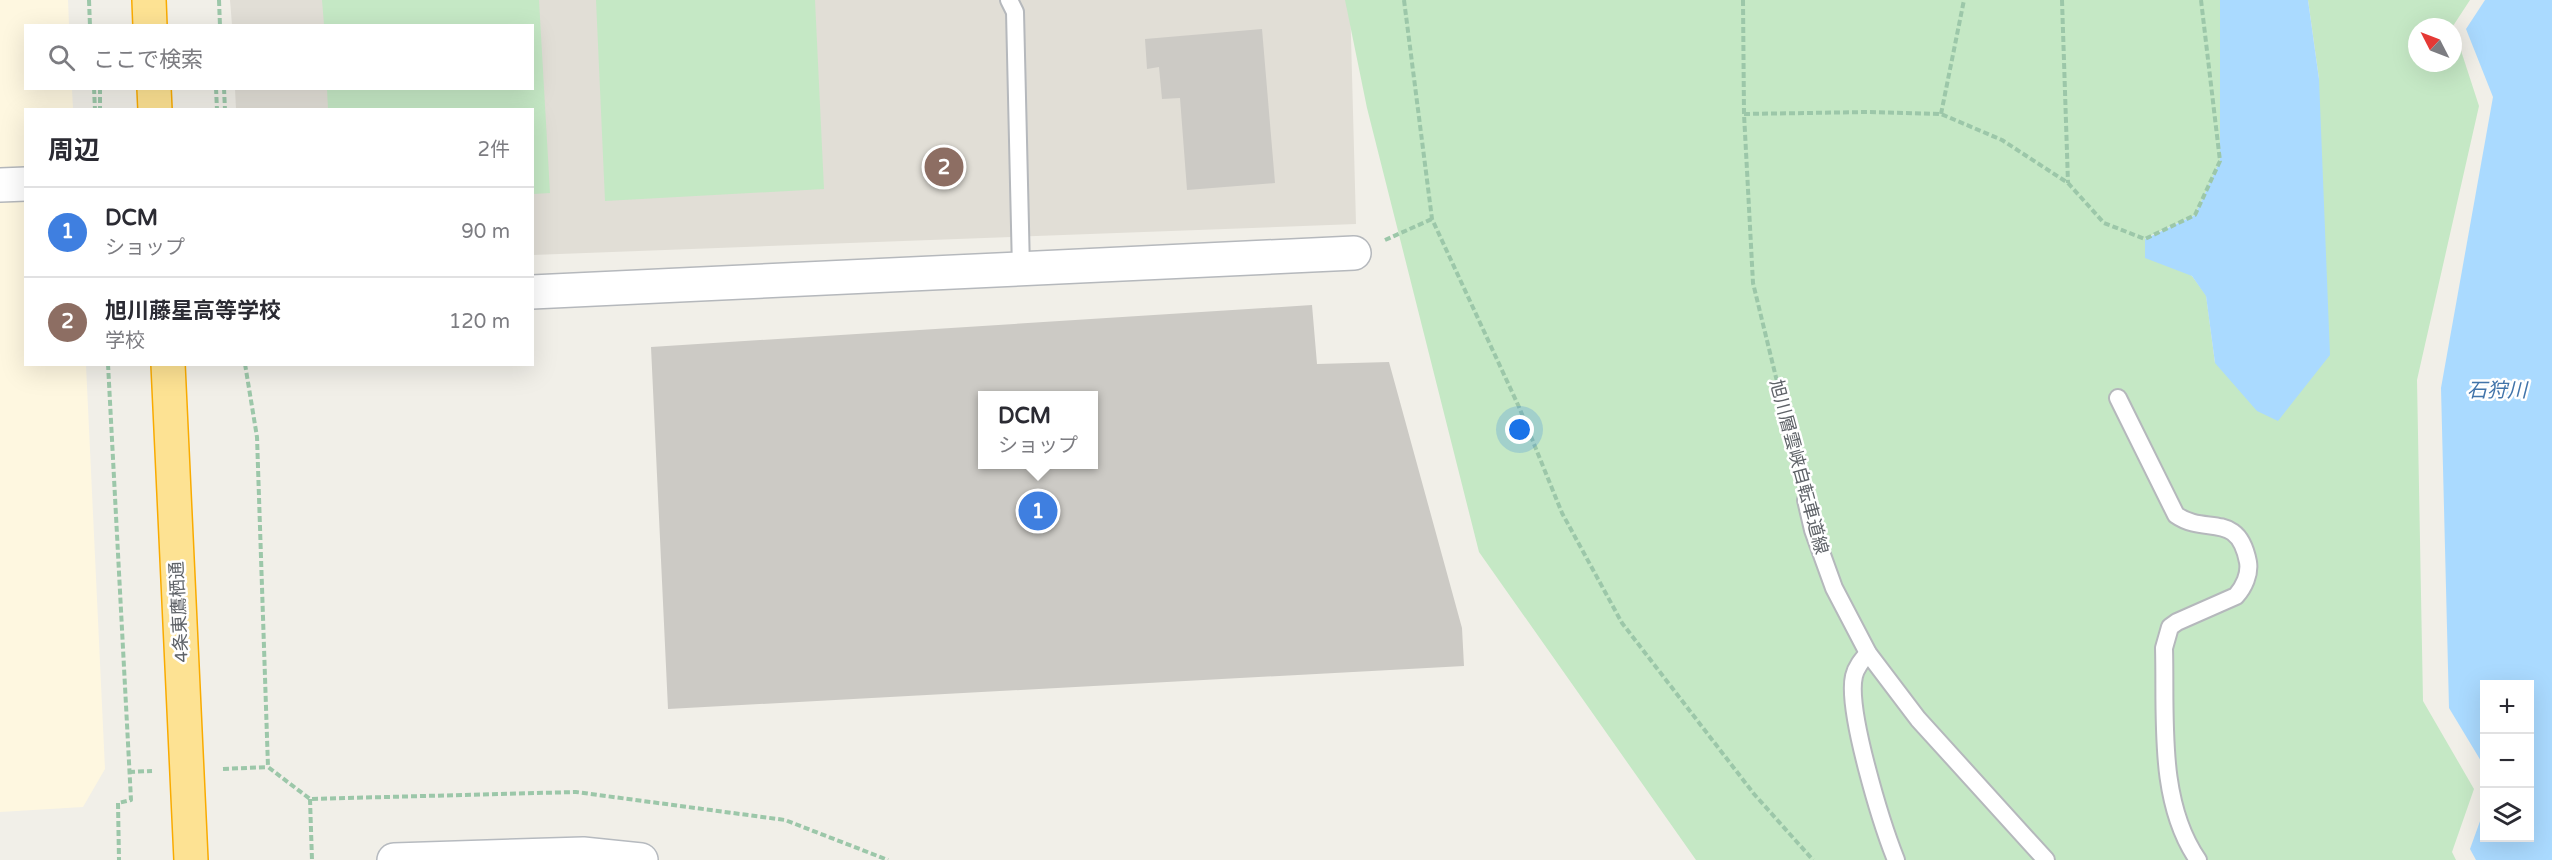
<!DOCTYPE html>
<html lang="ja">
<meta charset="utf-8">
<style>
:root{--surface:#fff;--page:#f7f7f7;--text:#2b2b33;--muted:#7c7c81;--line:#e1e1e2;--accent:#ea4335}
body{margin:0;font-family:"Varela Round","Noto Sans JP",sans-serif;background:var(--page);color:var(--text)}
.controls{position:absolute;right:18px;bottom:18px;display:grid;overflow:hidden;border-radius:0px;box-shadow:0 6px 24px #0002}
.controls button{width:54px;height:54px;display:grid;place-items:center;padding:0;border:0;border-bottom:2px solid var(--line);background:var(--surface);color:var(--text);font:30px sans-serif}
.compass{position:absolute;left:2408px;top:18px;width:54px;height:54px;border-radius:50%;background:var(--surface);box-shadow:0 6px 24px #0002;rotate:312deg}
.you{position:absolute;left:1520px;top:430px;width:21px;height:21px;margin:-15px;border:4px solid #fff;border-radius:50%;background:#1a73e8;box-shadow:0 0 0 9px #1a73e833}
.badge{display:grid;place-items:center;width:39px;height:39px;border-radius:50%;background:var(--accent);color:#fff;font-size:20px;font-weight:700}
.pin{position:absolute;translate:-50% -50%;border:3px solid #fff;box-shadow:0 2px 6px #0006}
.popup{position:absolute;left:978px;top:391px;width:120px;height:78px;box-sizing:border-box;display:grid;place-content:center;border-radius:0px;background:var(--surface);filter:drop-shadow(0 2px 4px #0005);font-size:20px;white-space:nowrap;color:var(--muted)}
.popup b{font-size:22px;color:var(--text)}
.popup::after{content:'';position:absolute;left:50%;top:100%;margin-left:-12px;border:12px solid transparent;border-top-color:var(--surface)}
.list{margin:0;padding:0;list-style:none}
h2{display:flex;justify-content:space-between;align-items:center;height:78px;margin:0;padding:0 24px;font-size:26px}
h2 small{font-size:20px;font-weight:400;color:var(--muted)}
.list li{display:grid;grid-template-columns:39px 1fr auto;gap:18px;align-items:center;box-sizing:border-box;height:90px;padding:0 24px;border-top:2px solid var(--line)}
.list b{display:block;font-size:22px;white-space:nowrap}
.list p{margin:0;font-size:20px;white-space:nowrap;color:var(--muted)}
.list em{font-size:20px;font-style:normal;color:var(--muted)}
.icon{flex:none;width:33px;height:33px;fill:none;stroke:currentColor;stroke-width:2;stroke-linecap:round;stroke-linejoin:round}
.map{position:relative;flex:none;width:2552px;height:860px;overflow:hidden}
.search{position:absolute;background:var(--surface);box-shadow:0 6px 24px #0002;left:24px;top:24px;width:510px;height:66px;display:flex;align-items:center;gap:15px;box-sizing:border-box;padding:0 21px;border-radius:0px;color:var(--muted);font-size:22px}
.panel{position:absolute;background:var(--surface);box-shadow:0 6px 24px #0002;left:24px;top:108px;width:510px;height:258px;border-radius:0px}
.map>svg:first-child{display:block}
.commercial{fill:#fef7e0}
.education{fill:#e1ded6}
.green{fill:#c5e8c5;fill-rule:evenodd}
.water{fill:#aadaff}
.building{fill:#cccac5;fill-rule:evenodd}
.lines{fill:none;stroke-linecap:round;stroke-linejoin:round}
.lane-casing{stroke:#b5b8bc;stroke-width:20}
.street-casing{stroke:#b5b8bc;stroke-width:36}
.secondary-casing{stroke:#b6babf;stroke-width:36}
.highway-casing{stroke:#f9ab00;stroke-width:36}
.path{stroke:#9cc7a9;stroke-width:4;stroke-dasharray:6 3;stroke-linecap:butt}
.lane{stroke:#fff;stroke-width:16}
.street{stroke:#fff;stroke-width:33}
.secondary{stroke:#fff;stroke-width:33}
.highway{stroke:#fde293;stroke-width:33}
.labels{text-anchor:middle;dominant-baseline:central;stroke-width:5;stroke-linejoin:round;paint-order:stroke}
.street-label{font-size:18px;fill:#5f6368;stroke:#fff}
.water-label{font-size:20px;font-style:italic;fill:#4174aa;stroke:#fff}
</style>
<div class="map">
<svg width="2552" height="860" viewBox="0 0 2552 860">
<rect width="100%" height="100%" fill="#f1efe8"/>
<polygon class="commercial" points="0,0 68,0 69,25 26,26 26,88 72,89 73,109 26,110 26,364 86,365 105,769 83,807 0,812"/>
<polygon class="education" points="230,0 1350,0 1356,224 533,255 532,110 236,109 235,89 532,88 532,26 232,25"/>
<g class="green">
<polygon points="322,0 539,0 550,193 533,194 532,110 328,109 327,89 532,88 532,26 324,25"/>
<polygon points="596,0 815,0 824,189 605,201"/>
<path d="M1345 0H2220V161L2195 215 2145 238 2192 276 2206 295 2215 363 2319 79 2308 0H2470L2453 26 2479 106 2417 380 2423 701 2474 789 2452 852 2456 860H1696L1479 552 1367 108ZM2417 27H2453V63H2417Z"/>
</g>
<g class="water">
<polygon points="2220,0 2308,0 2319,79 2330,355 2278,421 2257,411 2215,363 2206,296 2192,276 2145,258 2145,239 2195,215 2220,161"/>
<polygon points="2485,0 2552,0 2552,860 2476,860 2470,849 2484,810 2484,838 2530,838 2530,684 2484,684 2484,766 2449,708 2441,388 2493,97 2466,29"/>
</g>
<g class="building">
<polygon points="1262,29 1275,183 1187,190 1180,98 1162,99 1159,67 1147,69 1145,39"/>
<path d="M1312 305 1317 364 1389 362 1462 628 1464 666 668 709 651 347ZM982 396H1094V464H982Z"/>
</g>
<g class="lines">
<g class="lane-casing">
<g id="lane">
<polyline points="1009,0 1015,12 1021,269"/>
<path d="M2118 398 2176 515C2206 536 2238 510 2248 562 2250 574 2244 587 2236 596L2177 622 2170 627 2164 648C2166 717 2157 801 2198 860"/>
<polyline points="1806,500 1813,530 1834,588 1868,653 1918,719 2046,860"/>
<path d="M1868 653C1862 660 1856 667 1854 676 1846 710 1882 825 1896 860"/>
</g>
</g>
<g class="street-casing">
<g id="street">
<polyline points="0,185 26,184"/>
<polyline points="532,292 1354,253"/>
</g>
</g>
<g class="secondary-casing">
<polyline id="secondary" points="394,860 583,854 641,860"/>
</g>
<g class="highway-casing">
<g id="highway">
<polyline points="149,0 150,26"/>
<polyline points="154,88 155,110"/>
<polyline points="168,364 191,860"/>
</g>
</g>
<g class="path">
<polyline points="89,0 90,26"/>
<polyline points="219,0 220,26"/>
<polyline points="1404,0 1432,219 1519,407 1562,513 1622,623 1754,794 1813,860"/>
<polyline points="1743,0 1744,114 1753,283 1800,476"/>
<polyline points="2062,0 2068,183"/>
<polyline points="94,88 95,110"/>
<polyline points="100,88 100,110"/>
<polyline points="216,88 217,110"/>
<polyline points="224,88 225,110"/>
<polyline points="1744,114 1868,112 1941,114 2002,140 2068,183 2104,223 2145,239 2195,215 2220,161 2201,0"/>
<polyline points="1941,114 1964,0"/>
<polyline points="1385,240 1432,219"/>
<polyline points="108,364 131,800 118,803 119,860"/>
<polyline points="245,364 257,437 268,767 310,799 576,792 785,820 888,860"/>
<polyline points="223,769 268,767"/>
<polyline points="129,772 152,771"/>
<polyline points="310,799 312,860"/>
</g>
<use href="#lane" class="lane"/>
<use href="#street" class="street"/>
<use href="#secondary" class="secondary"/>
<use href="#highway" class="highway"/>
</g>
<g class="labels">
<g class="street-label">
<text transform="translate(1799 467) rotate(75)">旭川層雲峡自転車道線</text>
<text transform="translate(179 612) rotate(-93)">4条東鷹栖通</text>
</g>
<g class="water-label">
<text x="2497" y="391">石狩川</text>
</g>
</g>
</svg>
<div class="controls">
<button>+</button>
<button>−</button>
<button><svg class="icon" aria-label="layers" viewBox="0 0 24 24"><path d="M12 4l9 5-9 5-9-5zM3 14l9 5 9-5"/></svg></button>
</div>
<svg class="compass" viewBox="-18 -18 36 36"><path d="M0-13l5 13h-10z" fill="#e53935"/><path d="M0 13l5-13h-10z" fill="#7c7c81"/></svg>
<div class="you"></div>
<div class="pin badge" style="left:1038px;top:511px;background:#3f7fe0">1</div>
<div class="popup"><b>DCM</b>ショップ</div>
<div class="pin badge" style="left:944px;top:167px;background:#8d6e63">2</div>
<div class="search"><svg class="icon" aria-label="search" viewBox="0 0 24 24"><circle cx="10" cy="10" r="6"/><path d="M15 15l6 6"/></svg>ここで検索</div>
<section class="panel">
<h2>周辺<small>2件</small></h2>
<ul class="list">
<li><span class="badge" style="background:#3f7fe0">1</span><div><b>DCM</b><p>ショップ</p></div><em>90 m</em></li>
<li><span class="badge" style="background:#8d6e63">2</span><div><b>旭川藤星高等学校</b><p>学校</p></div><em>120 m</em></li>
</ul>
</section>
</div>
